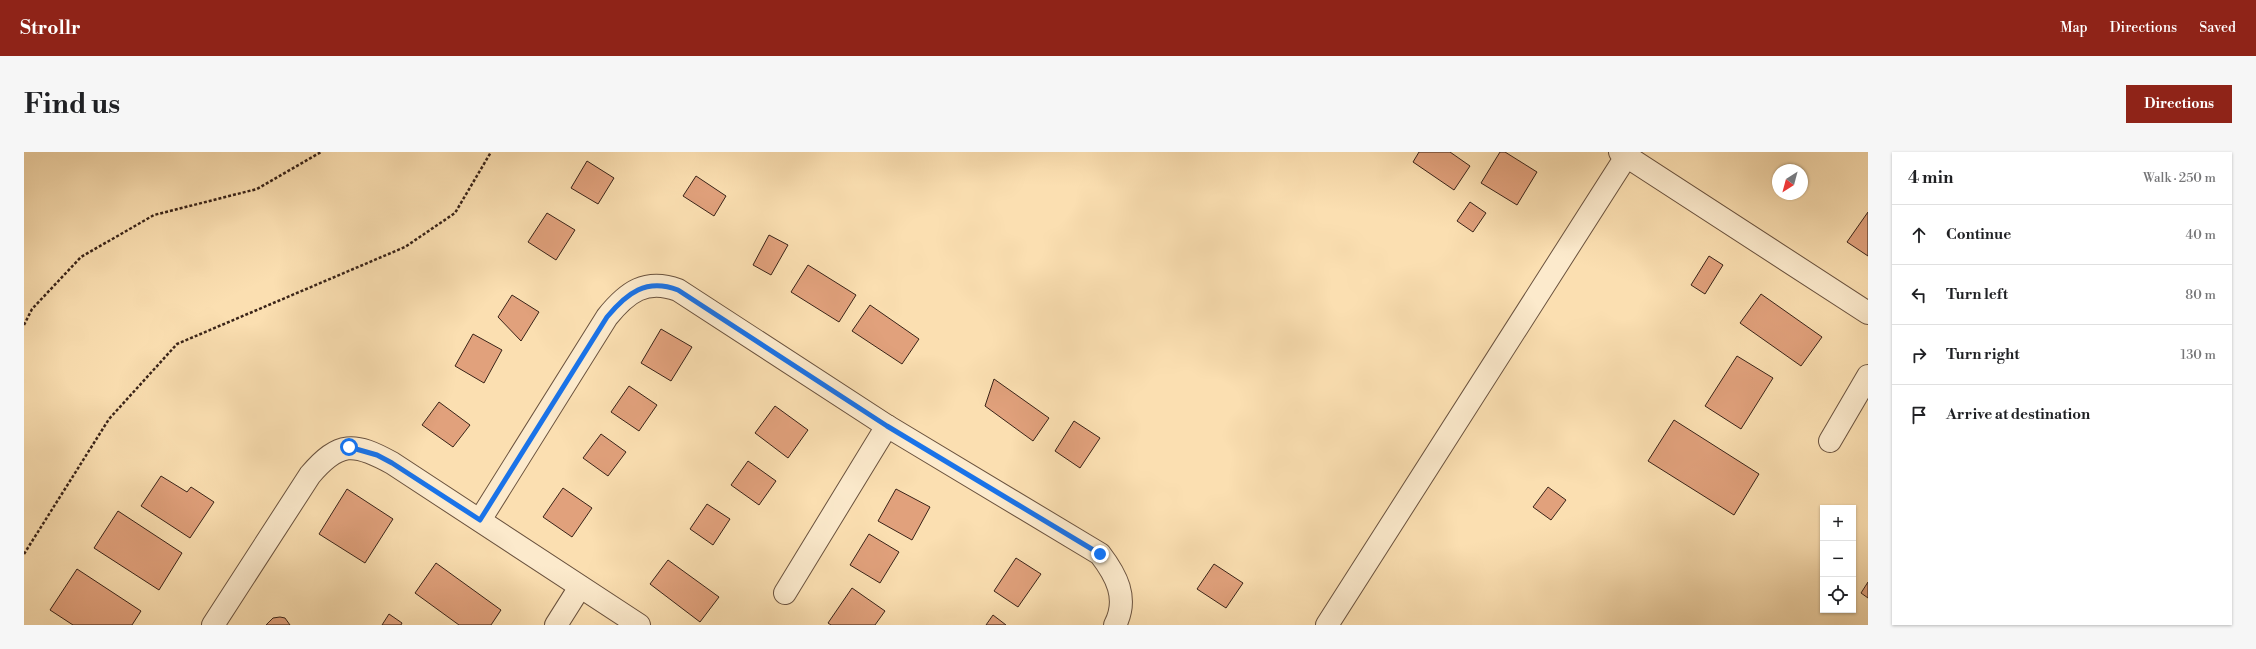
<!DOCTYPE html>
<meta charset="utf-8">
<style>
:root{--surface:#fff;--page:#f6f6f6;--text:#202124;--muted:#757577;--line:#e0e0e0;--accent:#8f2418}
body{margin:0;font-family:"Libre Bodoni",serif;background:var(--page);color:var(--text)}
.controls{position:absolute;right:12px;bottom:12px;display:grid;overflow:hidden;border-radius:0px;box-shadow:0 1px 3px #0004}
.controls button{width:36px;height:36px;display:grid;place-items:center;padding:0;border:0;border-bottom:1px solid var(--line);background:var(--surface);color:var(--text);font:20px sans-serif}
.compass{position:absolute;left:1748px;top:12px;width:36px;height:36px;border-radius:50%;background:var(--surface);box-shadow:0 1px 3px #0004;rotate:216deg}
.stop{position:absolute;width:12px;height:12px;margin:-9px;border:3px solid #1a73e8;border-radius:50%;background:#fff}
.stop.end{background:#1a73e8;border-color:#fff;box-shadow:0 1px 4px #0008}
.list{margin:0;padding:0;list-style:none}
h2{display:flex;justify-content:space-between;align-items:center;height:52px;margin:0;padding:0 16px;font-size:17px}
h2 small{font-size:13px;font-weight:400;color:var(--muted)}
.list li{display:grid;grid-template-columns:26px 1fr auto;gap:12px;align-items:center;box-sizing:border-box;height:60px;padding:0 16px;border-top:1px solid var(--line)}
.list b{display:block;font-size:15px;white-space:nowrap}
.list em{font-size:13px;font-style:normal;color:var(--muted)}
.icon{flex:none;width:22px;height:22px;fill:none;stroke:currentColor;stroke-width:2;stroke-linecap:round;stroke-linejoin:round}
.map{position:relative;flex:none;width:1844px;height:473px;overflow:hidden;border-radius:0px}
header{display:flex;align-items:center;gap:24px;box-sizing:border-box;height:56px;padding:0 20px;background:var(--accent);color:#fff}
header strong{font-size:19px}
nav{display:flex;gap:22px;margin-inline-start:auto;font-size:14px}
.intro{display:flex;align-items:center;justify-content:space-between;box-sizing:border-box;height:96px;padding:0 24px}
h1{margin:0;font-size:28px}
.button{padding:10px 18px;border-radius:0px;background:var(--accent);color:#fff;font-size:14px;font-weight:700}
main{display:flex;gap:24px;padding:0 24px}
aside{flex:1;background:var(--surface);border-radius:0px;box-shadow:0 1px 3px #0004}
.map>svg:first-child{display:block}
.building{fill:#e1a17c;stroke:#392318}
.lines{fill:none;stroke-linecap:round;stroke-linejoin:round}
.minor-casing{stroke:#6a523e;stroke-width:24}
.path{stroke:#392318;stroke-width:2.5;stroke-dasharray:3 2;stroke-linecap:butt}
.minor{stroke:#fceacc;stroke-width:22}
.route{stroke:#1a73e8;stroke-width:5}
</style>
<header>
<strong>Strollr</strong>
<nav><a>Map</a><a>Directions</a><a>Saved</a></nav>
</header>
<div class="intro"><h1>Find us</h1><a class="button">Directions</a></div>
<main>
<div class="map">
<svg width="1844" height="473" viewBox="0 0 1844 473">
<rect width="100%" height="100%" fill="#fbdfb1"/>
<filter id="stains"><feTurbulence type="fractalNoise" baseFrequency=".005" numOctaves="4"/><feColorMatrix values="0 0 0 0 .2 0 0 0 0 .09 0 0 0 0 .02 0 0 0 .5 -.17"/></filter>
<radialGradient id="worn" r=".72"><stop offset=".6" stop-color="#630" stop-opacity="0"/><stop offset="1" stop-color="#630" stop-opacity=".3"/></radialGradient>
<g class="building">
<polygon points="1395,0 1426,0 1446,14 1430,38 1389,10"/>
<polygon points="1476,0 1481,0 1513,20 1493,53 1457,31"/>
<polygon points="563,9 590,26 574,52 547,36"/>
<polygon points="672,24 702,44 690,64 659,44"/>
<polygon points="1446,50 1462,61 1449,80 1433,69"/>
<polygon points="1844,60 1844,104 1823,90"/>
<polygon points="523,61 551,78 532,108 504,90"/>
<polygon points="745,83 764,93 747,123 729,113"/>
<polygon points="1685,104 1699,113 1681,142 1667,133"/>
<polygon points="784,113 832,143 815,170 767,140"/>
<polygon points="1737,142 1798,185 1777,214 1716,171"/>
<polygon points="488,143 515,160 497,189 474,165"/>
<polygon points="846,153 895,187 878,212 828,179"/>
<polygon points="637,177 668,195 647,229 617,211"/>
<polygon points="449,182 478,198 460,231 431,214"/>
<polygon points="1713,204 1749,226 1717,277 1681,254"/>
<polygon points="970,227 1025,266 1009,289 961,254"/>
<polygon points="605,234 633,253 615,279 587,260"/>
<polygon points="415,250 446,273 429,295 398,273"/>
<polygon points="751,254 784,278 764,306 731,281"/>
<polygon points="1650,268 1735,322 1710,363 1624,309"/>
<polygon points="1050,269 1076,286 1056,316 1031,299"/>
<polygon points="577,282 602,300 584,324 559,306"/>
<polygon points="724,309 752,329 735,353 707,333"/>
<polygon points="137,324 163,340 167,335 190,350 166,386 117,354"/>
<polygon points="1524,335 1542,348 1527,368 1509,355"/>
<polygon points="539,336 568,356 548,385 519,365"/>
<polygon points="323,337 369,367 341,411 295,382"/>
<polygon points="872,337 906,355 888,388 854,369"/>
<polygon points="683,352 706,367 689,393 666,377"/>
<polygon points="94,359 158,401 135,438 70,396"/>
<polygon points="845,382 875,400 856,431 826,413"/>
<polygon points="992,406 1017,422 994,455 970,439"/>
<polygon points="644,408 695,445 676,470 626,432"/>
<polygon points="412,411 477,458 467,473 435,473 391,441"/>
<polygon points="1190,412 1219,431 1202,456 1173,437"/>
<polygon points="53,417 117,459 108,473 49,473 26,458"/>
<polygon points="1844,430 1844,446 1837,441"/>
<polygon points="828,436 861,459 851,473 807,473 804,471"/>
<polygon points="365,462 378,471 377,473 358,473"/>
<polygon points="969,463 982,473 962,473"/>
<polygon points="256,465 261,466 266,473 242,473 249,466"/>
</g>
<g class="lines">
<g class="minor-casing">
<g id="minor">
<polyline points="1596,0 1844,161"/>
<polyline points="1806,289 1844,224"/>
<path d="M456 368 583 165C603 140 622 126 654 138L863 274 1076 402C1092 423 1105 446 1091 473"/>
<polyline points="761,441 863,274"/>
<path d="M189 473 286 323C315 289 330 290 368 311L615 473"/>
<polyline points="532,473 556,435"/>
<polyline points="1303,473 1605,0"/>
</g>
</g>
<g class="path">
<polyline points="0,173 8,157 57,105 130,63 233,37 297,0"/>
<polyline points="0,402 85,267 153,192 381,95 431,61 467,0"/>
</g>
<use href="#minor" class="minor"/>
</g>
<g class="lines">
<path class="route" d="M325 295 353 303 368 311 456 368 583 165C603 141 622 126 654 138L863 274 1076 402"/>
</g>
<rect width="100%" height="100%" filter="url(#stains)"/>
<rect width="100%" height="100%" fill="url(#worn)"/>
</svg>
<div class="controls">
<button>+</button>
<button>−</button>
<button><svg class="icon" aria-label="locate" viewBox="0 0 24 24"><circle cx="12" cy="12" r="6"/><path d="M12 2v4M12 18v4M2 12h4M18 12h4"/></svg></button>
</div>
<svg class="compass" viewBox="-18 -18 36 36"><path d="M0-13l5 13h-10z" fill="#e53935"/><path d="M0 13l5-13h-10z" fill="#757577"/></svg>
<div class="stop" style="left:325px;top:295px"></div>
<div class="stop end" style="left:1076px;top:402px"></div>
</div>
<aside>
<h2>4 min<small>Walk · 250 m</small></h2>
<ul class="list">
<li><svg class="icon" aria-label="ahead" viewBox="0 0 24 24"><path d="M12 20V5M6 11l6-6 6 6"/></svg><div><b>Continue</b></div><em>40 m</em></li>
<li><svg class="icon" aria-label="left" viewBox="0 0 24 24"><path d="M17 20v-9H6M10 6l-5 5 5 5"/></svg><div><b>Turn left</b></div><em>80 m</em></li>
<li><svg class="icon" aria-label="right" viewBox="0 0 24 24"><path d="M7 20v-9h11M14 6l5 5-5 5"/></svg><div><b>Turn right</b></div><em>130 m</em></li>
<li><svg class="icon" aria-label="arrive" viewBox="0 0 24 24"><path d="M6 21V4h12l-3 4 3 4H6"/></svg><div><b>Arrive at destination</b></div></li>
</ul>
</aside>
</main>
